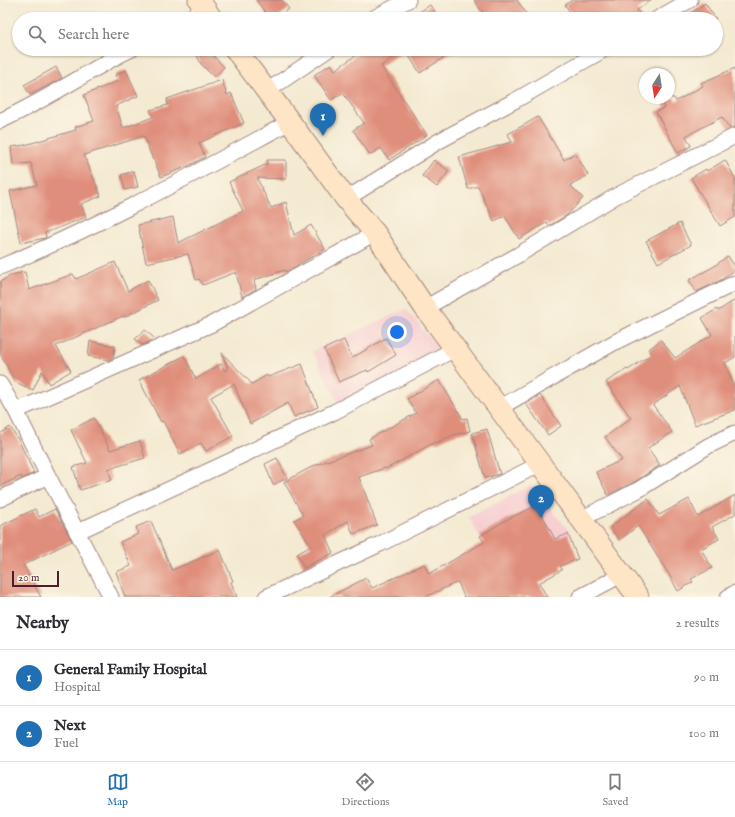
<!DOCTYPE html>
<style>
:root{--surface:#fff;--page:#f2f2f3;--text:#2b2b33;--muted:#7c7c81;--line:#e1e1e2;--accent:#1f6fb2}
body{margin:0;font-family:"IM FELL English",serif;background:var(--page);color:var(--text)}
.compass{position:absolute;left:639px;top:68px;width:36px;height:36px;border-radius:50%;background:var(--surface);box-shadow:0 1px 3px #0004;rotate:192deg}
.scale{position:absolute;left:12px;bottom:10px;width:47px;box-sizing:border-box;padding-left:4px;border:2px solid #4a1f2b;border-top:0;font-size:11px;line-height:14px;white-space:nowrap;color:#4a1f2b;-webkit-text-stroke:3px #fcf5e5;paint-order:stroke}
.you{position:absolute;left:397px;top:332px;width:14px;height:14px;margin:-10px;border:3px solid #fff;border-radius:50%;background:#1a73e8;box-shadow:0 0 0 6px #1a73e833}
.badge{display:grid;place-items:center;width:26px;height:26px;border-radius:50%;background:var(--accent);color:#fff;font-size:13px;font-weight:700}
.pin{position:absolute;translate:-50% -33px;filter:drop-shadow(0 1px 2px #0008)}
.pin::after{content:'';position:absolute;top:21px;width:14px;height:12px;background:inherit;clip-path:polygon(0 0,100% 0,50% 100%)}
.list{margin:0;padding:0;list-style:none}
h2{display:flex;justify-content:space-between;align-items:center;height:52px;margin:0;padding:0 16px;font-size:17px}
h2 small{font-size:13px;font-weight:400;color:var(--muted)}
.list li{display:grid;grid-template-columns:26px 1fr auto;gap:12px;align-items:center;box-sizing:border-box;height:56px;padding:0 16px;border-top:1px solid var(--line)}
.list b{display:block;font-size:15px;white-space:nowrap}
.list p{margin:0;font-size:13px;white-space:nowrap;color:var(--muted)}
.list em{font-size:13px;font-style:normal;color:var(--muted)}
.icon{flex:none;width:22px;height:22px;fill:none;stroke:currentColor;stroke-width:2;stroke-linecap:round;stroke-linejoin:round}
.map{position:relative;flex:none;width:735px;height:597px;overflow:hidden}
.search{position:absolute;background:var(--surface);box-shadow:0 1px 3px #0004;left:12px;right:12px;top:12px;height:44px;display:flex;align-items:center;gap:10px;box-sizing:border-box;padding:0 14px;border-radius:22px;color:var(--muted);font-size:15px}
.sheet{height:164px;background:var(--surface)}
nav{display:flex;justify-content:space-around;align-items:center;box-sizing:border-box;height:56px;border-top:1px solid var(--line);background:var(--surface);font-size:11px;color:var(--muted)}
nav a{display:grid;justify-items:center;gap:2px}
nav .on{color:var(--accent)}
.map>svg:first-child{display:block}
.built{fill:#f7cfd1}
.building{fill:#e08e7c}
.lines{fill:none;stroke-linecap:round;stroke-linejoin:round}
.minor-casing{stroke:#9f847e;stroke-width:17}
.secondary-casing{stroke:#9f847e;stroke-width:23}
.minor{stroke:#fff;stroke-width:15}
.secondary{stroke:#fde5c5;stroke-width:21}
</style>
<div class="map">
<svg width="735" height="597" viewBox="0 0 735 597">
<rect width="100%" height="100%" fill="#fcf5e5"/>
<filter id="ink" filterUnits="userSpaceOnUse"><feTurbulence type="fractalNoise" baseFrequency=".025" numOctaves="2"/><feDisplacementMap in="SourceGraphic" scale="8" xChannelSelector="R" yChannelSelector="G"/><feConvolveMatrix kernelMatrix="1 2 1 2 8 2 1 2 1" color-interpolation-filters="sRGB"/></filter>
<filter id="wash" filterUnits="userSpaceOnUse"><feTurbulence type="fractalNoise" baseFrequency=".012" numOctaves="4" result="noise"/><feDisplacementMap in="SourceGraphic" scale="16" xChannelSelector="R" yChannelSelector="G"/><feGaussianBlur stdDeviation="0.9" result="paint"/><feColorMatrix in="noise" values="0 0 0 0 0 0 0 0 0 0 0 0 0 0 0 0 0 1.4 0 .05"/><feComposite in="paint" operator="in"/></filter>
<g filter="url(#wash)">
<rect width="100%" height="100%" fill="#f4ead2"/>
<g class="built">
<polygon points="406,309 441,351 340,405 312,351"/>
<polygon points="531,485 571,533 499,573 469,517"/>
</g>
<g id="blocks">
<g class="building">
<polygon points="256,0 282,0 289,9 275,19 270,19"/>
<polygon points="474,0 517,0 530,19 487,19"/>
<polygon points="572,0 651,0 637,10 643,19 575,19 565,5"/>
<polygon points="705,3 716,19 683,19"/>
<polygon points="430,5 440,19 409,19"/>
<polygon points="194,49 207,49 224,67 214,77 201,64"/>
<polygon points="365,49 457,49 420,73 405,50 381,66 427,135 389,160 381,148 370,155 353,130 364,123 343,93 331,100 314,75 331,64 335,70"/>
<polygon points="56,67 62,78 30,95 24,85"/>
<polygon points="735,68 735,127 730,129 722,117 686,136 691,146 678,153 656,112 665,107 660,98 674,98 676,101 703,86 701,83"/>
<polygon points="126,70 138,96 116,106 123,128 153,117 150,110 168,105 167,99 222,80 227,95 231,93 244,123 199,143 205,157 188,166 161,177 154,160 153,160 144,136 84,155 101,196 81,204 86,217 45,233 46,237 45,238 21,243 10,191 37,185 31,163 13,165 11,147 25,145 76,130 75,127 94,121 84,95 118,81 115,75"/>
<polygon points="538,117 564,160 575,153 588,175 570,185 583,198 567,215 549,226 547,222 519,239 505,216 494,221 478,186 468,189 459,157 512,142 508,134"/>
<polygon points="267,160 286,160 286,179 257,178 271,208 286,202 294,235 311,225 325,249 286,272 285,270 254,280 256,289 242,297 236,272 203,285 199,279 196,280 188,254 146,263 138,225 173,217 178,243 243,211 229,182 267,164"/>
<polygon points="434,160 449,171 437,187 422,176"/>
<polygon points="725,160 735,178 735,217 720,226 691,178 706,169 707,171"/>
<polygon points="134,171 138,187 125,190 121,175"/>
<polygon points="680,223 691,245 658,263 646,241"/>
<polygon points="728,256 735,267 735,270 721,280 696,292 689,280 713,267"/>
<polygon points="115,262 128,291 148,280 158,300 124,317 123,316 56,346 71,371 49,384 42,371 33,390 15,382 0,353 0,282 11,275 25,272 29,290 73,274 76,279"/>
<polygon points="735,300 735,357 725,363 735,389 735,410 695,425 680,386 653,405 672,432 648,448 660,465 634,482 608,495 596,472 622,460 605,437 631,418 606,382 627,369 628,370 652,354 649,349 661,340 675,358 712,335 702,318 717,309 718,311"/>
<polygon points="145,330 154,338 151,341 142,345 135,339"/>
<polygon points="386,338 396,355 368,372 367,370 339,382 324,349 344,340 352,358"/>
<polygon points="90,341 115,346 113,358 109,360 88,356"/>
<polygon points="222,353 252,384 267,375 268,377 302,364 318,407 294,417 288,403 250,424 234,384 211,397 233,436 206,451 201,443 180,454 163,421 161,422 139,380 184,356 196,379 221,364 225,371 228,368"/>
<polygon points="439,380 463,419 467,418 470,431 453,435 436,443 435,442 386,469 385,468 359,477 377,525 353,534 348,521 325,535 333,553 304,568 297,554 311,546 294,520 303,515 284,482 313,466 372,445 369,439 416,413 407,399"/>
<polygon points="540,395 561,426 548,435 526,404"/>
<polygon points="94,418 110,450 140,441 145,458 108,469 112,480 80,490 73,467 87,463 71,430"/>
<polygon points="10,427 18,439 34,473 22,479 21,476 0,486 0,434"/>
<polygon points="487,429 500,474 485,478 472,433"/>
<polygon points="277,458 287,478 273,485 265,464"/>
<polygon points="735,495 735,514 712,527 719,539 701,549 712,568 691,579 693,582 678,591 668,573 638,526 619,540 610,527 648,499 659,515 689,499 698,517"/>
<polygon points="537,505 555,539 568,534 578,559 560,566 562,570 539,583 547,597 464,597 458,582 425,597 329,597 366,578 372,588 424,564 429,574 484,542 480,536 506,520"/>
<polygon points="35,509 39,517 55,509 72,541 23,565 36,587 35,587 41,597 0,597 0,526"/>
<polygon points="151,521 172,570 220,550 233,581 231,582 237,597 125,597 116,572 131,566 120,542 138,534 136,527"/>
</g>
</g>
</g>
<g filter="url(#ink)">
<use href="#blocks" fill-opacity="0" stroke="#9f847e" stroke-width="1"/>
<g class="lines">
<g class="minor-casing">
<g id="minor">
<polyline points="188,19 205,9"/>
<polyline points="372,19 408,0"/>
<polyline points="657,19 690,0"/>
<polyline points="267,91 329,49"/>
<path d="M0 121C31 107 59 90 88 73 102 65 116 56 132 49"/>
<polyline points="346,199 439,141 516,100 605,49"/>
<path d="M0 267C100 226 195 173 290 122"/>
<polyline points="425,308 518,255 616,196 735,136"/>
<polyline points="0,384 16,411 48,476 111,597"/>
<polyline points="499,408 615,342 735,283"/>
<polyline points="16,411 212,324 375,233"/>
<polyline points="0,499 48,476"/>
<polyline points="581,519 638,490 708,446 735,433"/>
<polyline points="77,532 241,456 334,412 455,349"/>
<polyline points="266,597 380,544 540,464"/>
<polyline points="580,597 621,575"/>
<polyline points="728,597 735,593"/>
</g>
</g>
<g class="secondary-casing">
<g id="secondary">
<polyline points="199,0 212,19"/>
<polyline points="235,49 290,122 346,199 375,233 425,308 581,519 638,597"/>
</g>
</g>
<use href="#minor" class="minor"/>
<use href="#secondary" class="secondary"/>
</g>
</g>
</svg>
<svg class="compass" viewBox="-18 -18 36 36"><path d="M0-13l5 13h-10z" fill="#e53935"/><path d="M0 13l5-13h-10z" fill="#7c7c81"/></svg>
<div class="scale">20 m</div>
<div class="you"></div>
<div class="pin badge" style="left:323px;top:136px">1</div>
<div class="pin badge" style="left:541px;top:518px">2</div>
<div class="search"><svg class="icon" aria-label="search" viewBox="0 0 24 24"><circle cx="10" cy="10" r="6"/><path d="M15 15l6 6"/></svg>Search here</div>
</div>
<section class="sheet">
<h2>Nearby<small>2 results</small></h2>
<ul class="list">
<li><span class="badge">1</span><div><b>General Family Hospital</b><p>Hospital</p></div><em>90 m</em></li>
<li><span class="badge">2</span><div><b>Next</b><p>Fuel</p></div><em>100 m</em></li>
</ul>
</section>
<nav>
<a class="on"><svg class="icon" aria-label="map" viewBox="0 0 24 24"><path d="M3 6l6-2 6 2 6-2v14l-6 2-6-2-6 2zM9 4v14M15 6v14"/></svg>Map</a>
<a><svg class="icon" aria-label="directions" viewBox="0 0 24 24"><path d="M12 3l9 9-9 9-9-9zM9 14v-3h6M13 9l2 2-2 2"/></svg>Directions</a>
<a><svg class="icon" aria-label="saved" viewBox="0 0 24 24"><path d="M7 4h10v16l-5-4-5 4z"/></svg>Saved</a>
</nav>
